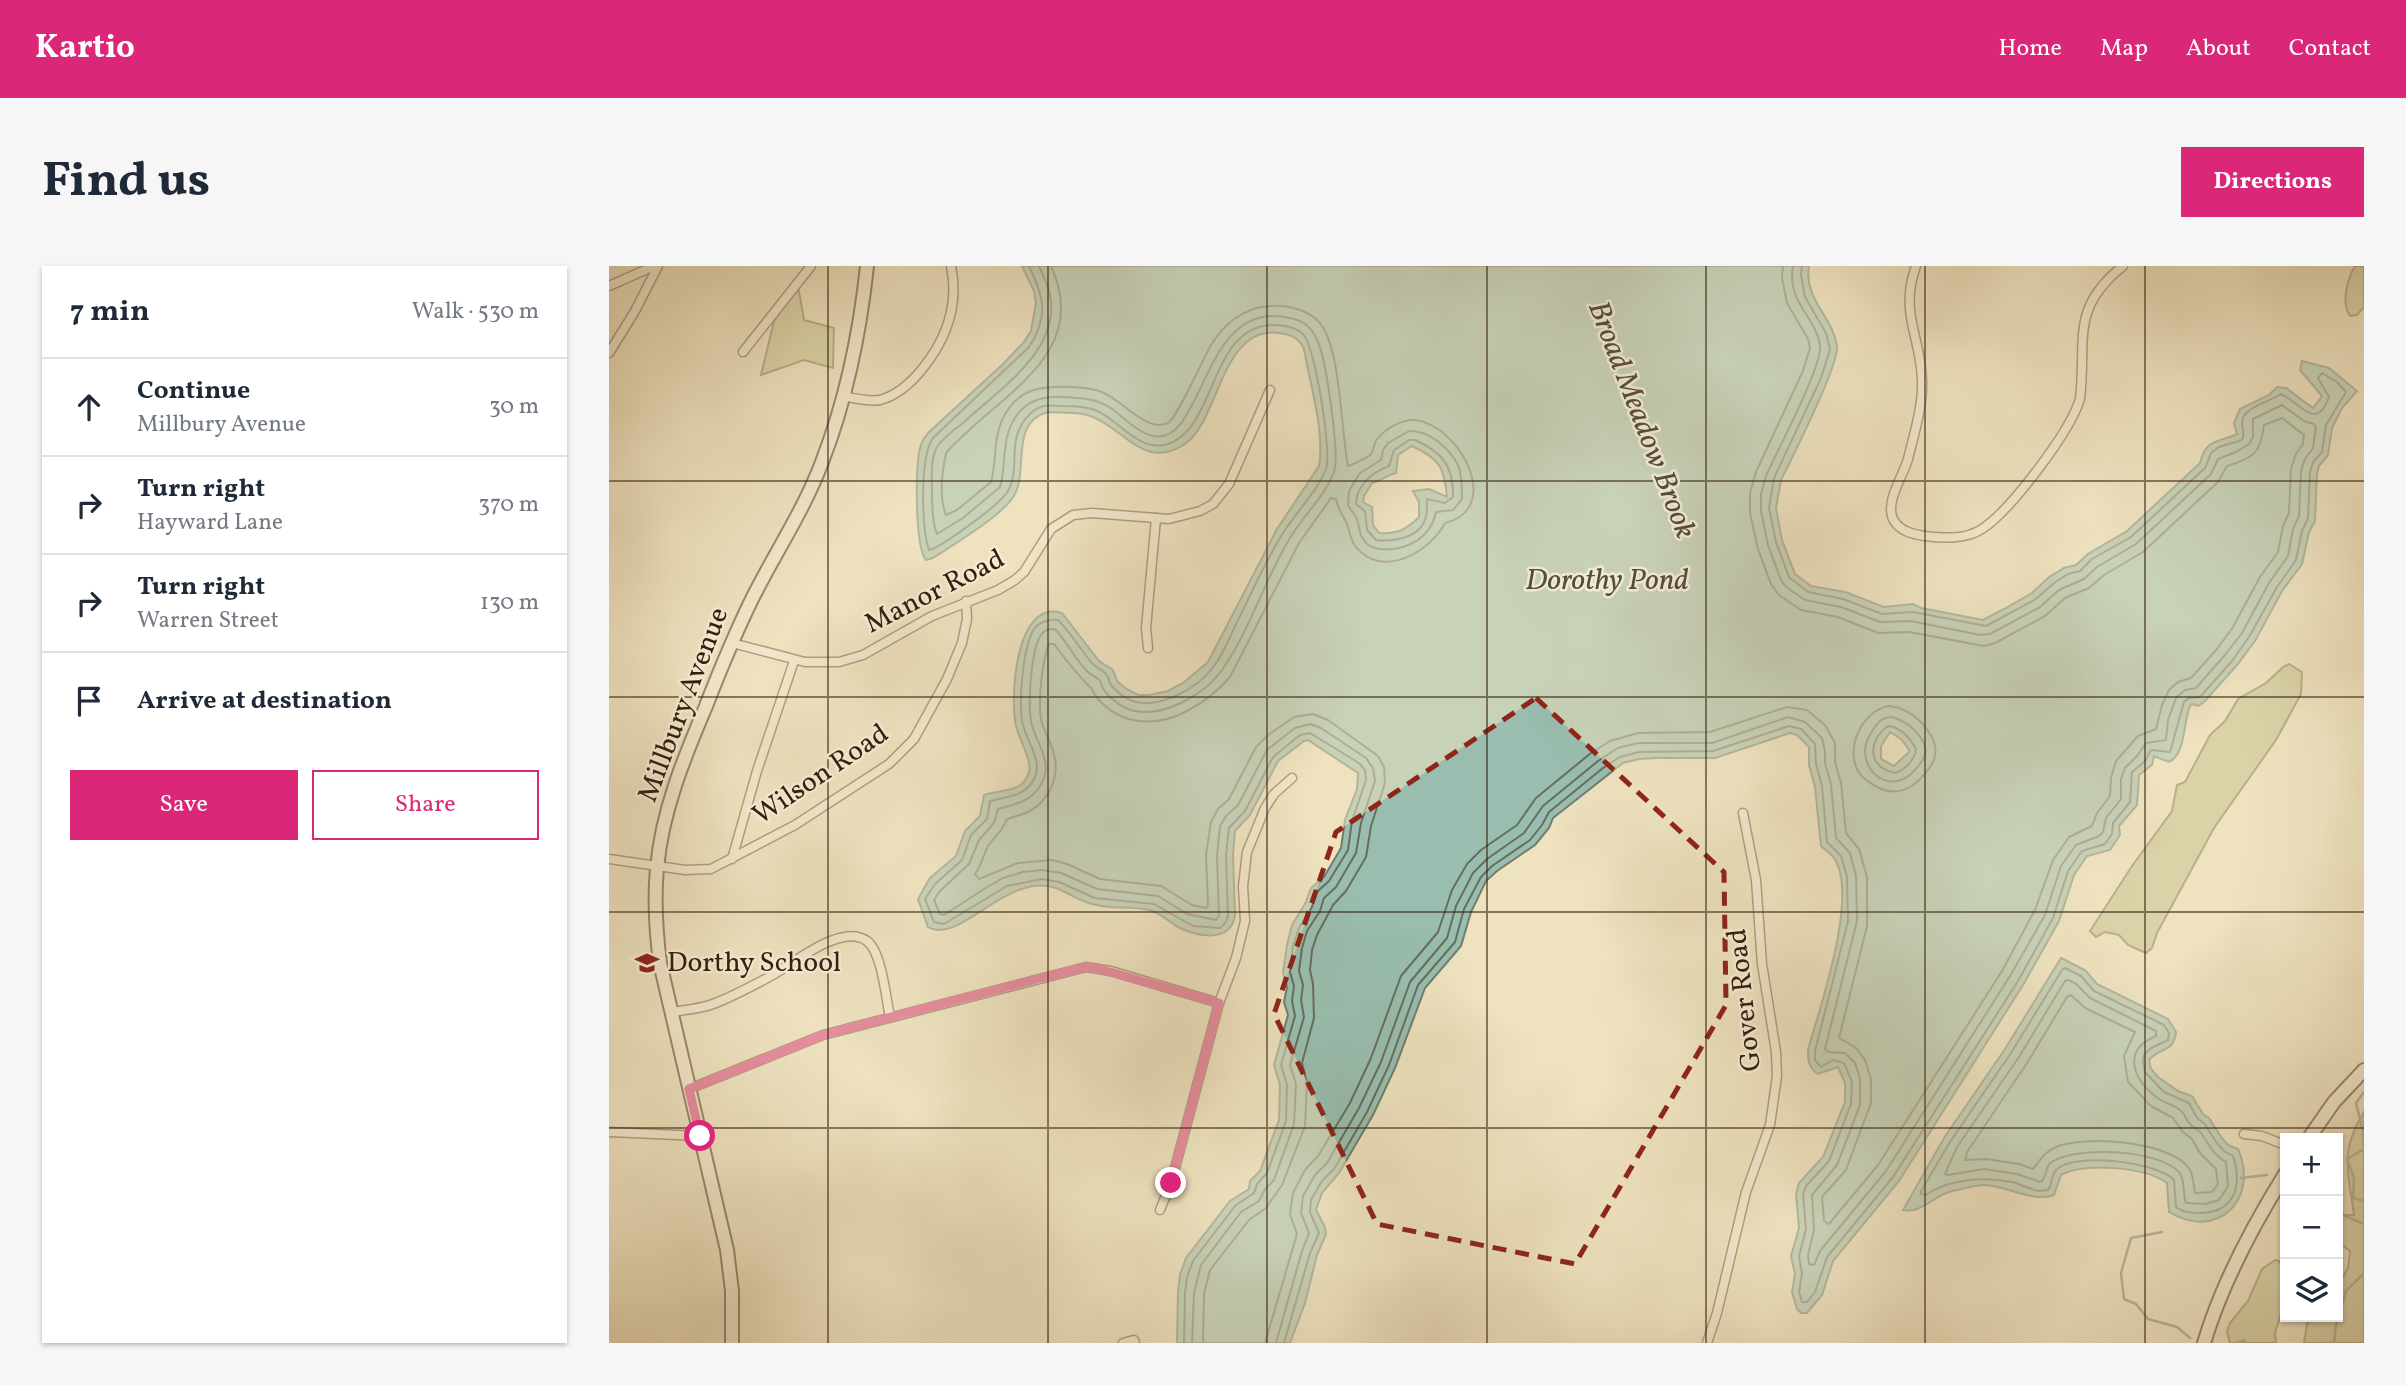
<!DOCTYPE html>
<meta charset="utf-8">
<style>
:root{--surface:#fff;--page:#f6f6f7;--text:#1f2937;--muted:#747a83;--line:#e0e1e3;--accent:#db2777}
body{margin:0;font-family:Vollkorn,serif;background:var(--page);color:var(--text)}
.controls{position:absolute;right:21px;bottom:21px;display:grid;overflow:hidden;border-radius:0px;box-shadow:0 2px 5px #0004}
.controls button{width:63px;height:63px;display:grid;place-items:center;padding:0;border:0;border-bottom:2px solid var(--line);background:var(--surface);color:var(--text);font:35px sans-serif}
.stop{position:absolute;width:21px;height:21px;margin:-16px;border:5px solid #db2777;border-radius:50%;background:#fff}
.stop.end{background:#db2777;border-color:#fff;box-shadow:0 2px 7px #0008}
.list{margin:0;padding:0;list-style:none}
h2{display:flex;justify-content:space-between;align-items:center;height:91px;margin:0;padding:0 28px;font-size:30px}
h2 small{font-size:23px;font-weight:400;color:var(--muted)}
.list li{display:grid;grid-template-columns:46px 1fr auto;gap:21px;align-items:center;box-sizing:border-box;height:98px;padding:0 28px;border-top:2px solid var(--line)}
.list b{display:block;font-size:26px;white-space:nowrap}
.list p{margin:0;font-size:23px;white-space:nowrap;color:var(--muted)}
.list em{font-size:23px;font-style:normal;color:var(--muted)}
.actions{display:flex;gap:14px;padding:21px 28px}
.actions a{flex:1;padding:16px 0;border:2px solid var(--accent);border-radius:0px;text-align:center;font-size:24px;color:var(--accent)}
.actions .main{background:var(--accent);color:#fff}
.icon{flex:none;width:38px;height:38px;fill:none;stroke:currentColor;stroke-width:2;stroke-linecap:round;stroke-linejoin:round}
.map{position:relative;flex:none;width:1755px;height:1077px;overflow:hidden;border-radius:0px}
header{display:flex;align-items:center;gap:42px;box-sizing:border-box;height:98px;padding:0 35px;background:var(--accent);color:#fff}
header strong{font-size:33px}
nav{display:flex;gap:38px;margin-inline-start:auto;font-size:24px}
.intro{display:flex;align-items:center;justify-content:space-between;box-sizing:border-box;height:168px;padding:0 42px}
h1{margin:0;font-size:49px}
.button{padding:18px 32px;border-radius:0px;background:var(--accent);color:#fff;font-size:24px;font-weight:700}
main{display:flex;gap:42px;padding:0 42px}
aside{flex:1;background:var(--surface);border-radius:0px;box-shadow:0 2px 5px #0004}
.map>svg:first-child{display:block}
.green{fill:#c1c18c;stroke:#7a6f4c;stroke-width:2}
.water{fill:#99beb0;stroke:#707e6e;stroke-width:2;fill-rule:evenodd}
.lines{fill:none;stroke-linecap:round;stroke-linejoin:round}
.shore{stroke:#666e5e;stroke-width:2}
.stream{stroke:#707e6e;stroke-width:2.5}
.street-casing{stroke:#624e38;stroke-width:11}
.secondary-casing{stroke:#331d0b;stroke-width:16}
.street{stroke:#f4ecd5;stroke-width:8}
.secondary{stroke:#f4ecd5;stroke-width:12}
.route{stroke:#db2777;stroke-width:9}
.marked{fill:none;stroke:#8f2418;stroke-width:5;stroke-dasharray:14 9;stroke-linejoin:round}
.grid{fill:none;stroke:#331d0b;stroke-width:2;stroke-opacity:0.55}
.labels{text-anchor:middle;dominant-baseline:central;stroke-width:5;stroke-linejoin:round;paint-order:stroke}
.street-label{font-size:28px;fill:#331d0b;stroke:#f4ecd5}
.poi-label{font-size:28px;fill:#331d0b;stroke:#f4ecd5;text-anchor:start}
.water-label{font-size:30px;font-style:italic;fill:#524d3d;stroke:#f4ecd5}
</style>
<header>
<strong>Kartio</strong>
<nav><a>Home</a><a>Map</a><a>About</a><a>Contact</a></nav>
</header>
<div class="intro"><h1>Find us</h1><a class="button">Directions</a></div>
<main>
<aside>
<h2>7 min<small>Walk · 530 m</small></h2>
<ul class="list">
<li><svg class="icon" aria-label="ahead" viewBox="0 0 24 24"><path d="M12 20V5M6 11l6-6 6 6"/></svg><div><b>Continue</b><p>Millbury Avenue</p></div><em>30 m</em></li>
<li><svg class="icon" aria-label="right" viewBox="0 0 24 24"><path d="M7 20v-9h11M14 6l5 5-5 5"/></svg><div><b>Turn right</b><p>Hayward Lane</p></div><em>370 m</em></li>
<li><svg class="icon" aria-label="right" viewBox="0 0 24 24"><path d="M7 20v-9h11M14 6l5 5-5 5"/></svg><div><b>Turn right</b><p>Warren Street</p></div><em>130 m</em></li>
<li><svg class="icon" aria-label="arrive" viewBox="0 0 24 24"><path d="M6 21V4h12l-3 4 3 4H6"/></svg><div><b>Arrive at destination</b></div></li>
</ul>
<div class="actions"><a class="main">Save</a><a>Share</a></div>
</aside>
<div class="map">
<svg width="1755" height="1077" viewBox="0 0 1755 1077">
<rect width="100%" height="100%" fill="#eee2bf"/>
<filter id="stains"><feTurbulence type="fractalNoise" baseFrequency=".00286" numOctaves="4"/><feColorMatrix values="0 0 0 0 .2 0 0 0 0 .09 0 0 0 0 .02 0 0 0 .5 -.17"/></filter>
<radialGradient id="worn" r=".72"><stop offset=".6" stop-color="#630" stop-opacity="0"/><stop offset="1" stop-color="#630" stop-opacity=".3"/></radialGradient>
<g class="green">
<path d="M1746 0H1755V41L1748 49 1741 50C1732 36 1738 14 1746 0Z"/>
<polygon points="189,20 195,54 225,62 224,102 195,94 152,109 165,55"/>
<polygon points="1680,398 1693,406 1692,428 1667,474 1605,562 1548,667 1543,682 1537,687 1519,679 1510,669 1496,666 1487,671 1481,665 1523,600 1563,545 1568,519 1576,516 1601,469 1616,455 1629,433 1657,417 1674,401"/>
<path d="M1755 846V1077H1695L1698 1058 1703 1051H1729V1020L1739 1002 1741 985 1729 976V940L1735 949H1745C1739 905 1730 886 1755 846Z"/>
<polygon points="1666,994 1670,995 1674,1002 1672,1025 1674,1041 1666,1067 1667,1077 1621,1077 1618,1065 1621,1057 1639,1035 1653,1003"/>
</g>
<g class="water">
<path d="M413 0H1200C1194 32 1224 51 1228 80 1230 99 1183 192 1172 214L1167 242 1173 274 1186 308 1202 320 1236 326 1275 341 1304 338 1312 342 1374 354 1395 343 1423 327 1440 311 1455 302 1467 299 1479 288 1518 265 1591 197C1597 172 1609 177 1628 168L1625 157 1631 143 1660 129 1668 121 1677 122 1704 142 1713 130 1691 104 1693 95 1720 102 1748 125 1733 142 1723 162 1719 189 1710 200 1708 208 1706 255 1700 266 1693 298 1673 325 1646 375 1628 399 1595 436 1589 440 1583 438 1581 440C1574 456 1577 488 1560 496L1545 490 1543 499 1530 509 1528 539 1510 560 1511 569 1501 584 1478 590 1465 609 1450 655 1414 719 1290 915 1224 995 1213 1029 1198 1047H1192L1188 1043 1183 1026 1186 1008 1182 990 1190 962 1187 928 1190 917 1214 891 1236 836V817L1229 801 1209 808C1200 802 1199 796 1199 784 1211 741 1248 635 1227 595 1224 589 1216 584 1212 580L1206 521 1200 499V481L1188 469 1181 467 1106 492H1047L1030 493 1014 497 944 552 940 562 926 579 888 605 877 615 862 646 852 680 816 722 786 802 764 849 730 907 713 927 707 944 716 961 717 968 708 989 696 1037 681 1077H568L569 1026 571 1009 577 992 621 935 640 923 641 915 651 905 670 854 671 819 665 799 679 749 675 736 678 721 674 707 678 679 683 659 696 638 702 622 715 611 732 582 736 554 748 523 749 507 699 474 695 475 669 495 641 549 626 565 624 589 626 650C621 676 592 671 573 663 561 658 553 647 540 644 523 640 504 643 487 639 472 636 460 627 447 622 398 605 350 680 319 661L309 633 321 612 347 590 356 565 371 550 375 529C391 523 414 528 420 506 424 495 407 468 406 455 402 426 407 333 453 347L490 395 504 404 508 415 516 422 529 429H540L559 425 574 417 599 396 668 263 710 200C716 166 701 118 695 83 689 71 683 69 670 67 612 59 610 156 576 178 536 204 518 166 486 152 472 145 454 147 439 146 401 156 419 202 406 228 396 248 344 279 324 292L317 294C306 282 306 200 311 182 312 177 315 172 319 167L394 98 415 76 422 65 427 37 425 25ZM803 180C831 193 835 201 838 231L820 223 804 225 810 236V251C797 264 788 268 770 267L764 259 763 241 754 236 755 230 763 217C772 215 777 209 787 207L789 189ZM1281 466 1292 473 1301 485 1285 500 1272 493V480Z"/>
<path d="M1452 692 1476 704 1488 718 1559 753 1567 766C1564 788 1552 780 1540 794L1542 803 1549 811 1569 825 1583 830 1594 848 1600 852 1612 871 1619 879 1629 883C1651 934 1608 975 1560 946L1558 917C1536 901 1476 896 1452 909L1445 929C1425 937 1398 920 1376 919 1366 919 1353 923 1343 925 1325 929 1313 948 1294 944L1335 872 1396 783Z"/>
</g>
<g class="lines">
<g class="shore">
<path d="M420 0C435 31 440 51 420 81L324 172C311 190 312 263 320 284 333 281 393 237 399 225 413 200 395 172 422 147 431 138 441 139 453 140 464 140 476 140 486 144 510 153 529 187 559 178 608 162 600 61 663 59 673 59 687 61 694 68 706 79 723 187 717 203 708 226 687 246 674 267 656 296 643 326 628 356 621 371 615 387 605 400 590 421 554 442 527 436 519 434 505 425 501 417 498 411 501 412 496 407 492 403 487 402 483 397 471 383 462 367 449 354 440 353 430 356 425 363 414 380 410 434 413 454 415 472 434 493 426 511 417 531 399 530 381 535L378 553 362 569 353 594 326 618 316 633 325 656 335 658 398 620 433 613 450 616 486 632 545 638 584 660 611 662 617 656 619 650 617 589 620 562 636 545 664 491 691 469 701 467 750 497 756 504 757 514 743 555 739 584 720 615 708 626 703 641 690 662 684 680 681 706 685 720 683 735 686 750 672 799 678 819 677 855 658 907 648 918 645 927 626 940 584 995 578 1011 576 1027 575 1077"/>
<path d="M430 0C435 12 441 22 442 35 447 88 388 125 354 157 345 164 332 173 327 183 321 196 323 213 323 226 323 239 323 257 328 268L354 252 391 221C395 209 394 197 396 184 399 149 418 129 454 131 470 132 486 132 500 141 514 150 527 166 544 170 598 181 591 23 688 54 698 57 705 66 709 76 717 94 731 189 725 206 716 230 694 250 681 272 656 313 640 366 613 404 596 428 556 451 526 445 515 443 501 433 495 424 493 422 493 418 491 415 488 411 482 409 478 405 466 393 458 376 446 363 440 363 436 363 432 369 422 383 419 437 422 455 425 473 442 492 435 512 427 534 408 538 389 543L385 557 370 574 360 598 331 625 325 634 331 648 335 649 375 623 394 612 414 606 433 604 452 607 488 623 549 630 578 648 607 654 610 649 608 589 611 560 617 550 629 539 658 484 686 462 701 458 712 462 757 492 764 502 766 515 752 557 747 587 727 621 715 632 711 645 698 665 693 682 690 705 694 719 692 734 695 751 681 799 687 818 685 858 665 914 656 923 650 935 632 946 592 999 585 1027 583 1077"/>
<path d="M442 0C484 91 386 130 337 187 333 206 330 232 337 249L348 244 382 216C388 195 384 174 393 154 409 121 432 120 464 121 475 122 485 122 495 127 513 135 539 167 559 157 568 152 594 93 602 79 615 58 635 41 661 40 678 39 698 43 710 56 732 80 732 167 739 200 743 199 758 192 762 188 765 183 765 177 768 173 776 163 793 153 806 154 851 159 895 243 836 257 823 283 780 310 753 287 742 279 742 270 738 258 734 249 729 244 727 233L722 232 690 277 621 411C609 425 595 436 578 445 548 461 513 460 489 433 485 429 484 423 480 420 467 407 456 393 445 378H440C433 395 429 436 432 454 435 465 441 474 444 485 452 508 441 535 419 546 412 549 404 551 398 553 393 567 384 571 378 582 374 591 372 600 366 608L370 613 409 597 443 594 458 598 491 613 552 620 583 639 597 642 599 639 597 589 602 556 609 543 620 533 647 481 659 469 685 451 704 448 719 454 769 490 775 501 776 517 762 560 757 591 737 625 724 639 708 669 703 684 701 704 704 718 705 752 693 797 698 818 696 860 673 919 657 942 640 954 601 1004 595 1028 594 1077"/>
<path d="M800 165C820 164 840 182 849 199 853 208 853 223 853 233L844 244 827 246C822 271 799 285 773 283 767 283 763 282 758 278 750 270 751 263 748 253 746 248 741 244 739 239L740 225 751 207 772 194 774 184 779 177Z"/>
<path d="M806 174C833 186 845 200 844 231L836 237 818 233C817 238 819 245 817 250 813 272 784 276 767 274L758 264 756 245 747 238C747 219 764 206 780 200L785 184 800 174Z"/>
<path d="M1280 440C1293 441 1304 448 1313 457 1318 464 1325 471 1326 480 1328 490 1324 498 1318 505 1305 522 1289 532 1268 521 1262 517 1255 514 1251 508 1234 485 1253 444 1280 440Z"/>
<path d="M1282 451C1297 454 1320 472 1316 489 1314 495 1308 502 1303 507 1277 532 1242 497 1262 467 1268 458 1271 452 1282 451Z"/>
<path d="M1279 460C1292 461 1302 473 1307 483 1306 494 1296 503 1287 507 1258 502 1258 475 1279 460Z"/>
<path d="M1456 702 1472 710 1485 725 1555 759 1560 767 1559 774 1542 782 1535 789 1534 795 1536 806 1555 826 1580 837 1588 852 1596 858 1607 876 1615 885 1624 890C1634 921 1625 948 1588 947 1580 947 1573 946 1567 941L1565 914C1548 896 1468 886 1448 903 1443 907 1443 916 1440 923 1428 929 1416 919 1403 916 1376 911 1340 912 1317 929L1312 928V925L1341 876 1402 787 1453 704Z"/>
<path d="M1459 714 1466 717 1481 732 1547 765V770C1511 785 1525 815 1550 833 1558 838 1569 840 1574 847 1577 851 1579 857 1583 860 1589 865 1588 862 1592 867 1600 878 1604 889 1617 896L1619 920 1610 934 1596 938 1577 937C1573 928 1577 914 1570 906 1549 883 1463 879 1440 898L1434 914 1431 916 1408 908 1375 903 1339 909 1336 908 1348 881 1410 791 1456 715Z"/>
<path d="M1462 729 1476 742 1526 766 1515 790 1519 816 1542 840 1564 852 1574 866 1583 873 1591 887 1607 903 1609 918 1603 926 1586 927C1584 918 1585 908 1579 901 1559 875 1475 869 1447 881 1436 886 1431 894 1424 903L1410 898 1377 893 1356 894 1358 886 1418 797 1458 731Z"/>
<path d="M656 1077 688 968 681 948 684 927 696 904 709 890 741 837 762 792 792 710 829 666 843 624 858 598 872 584 908 559 927 532 982 487 1001 475 1029 467 1101 466 1178 441 1198 444 1216 459 1226 477V496L1232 517 1237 567 1250 583 1258 611V660L1230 772 1247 782 1256 794 1262 813V837L1237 904 1213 931 1215 955 1220 958 1269 899 1393 705 1426 644 1444 594 1460 571 1483 560 1488 547 1501 530 1502 512 1507 495 1529 470 1547 463 1553 439 1560 424 1569 416 1582 412 1608 383 1624 361 1651 311 1669 286 1674 260 1680 247 1682 203 1687 188 1694 178 1695 169 1673 152 1655 159C1652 186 1645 192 1618 200L1609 216 1534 286 1495 309 1480 322 1456 332 1436 350 1386 377 1375 380 1300 366 1269 367 1229 351 1192 344 1170 329 1162 318 1149 283 1141 247V227L1147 206 1194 105 1201 82 1199 73 1178 37 1173 12 1174 0"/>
<path d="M667 1077 693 985 700 967 692 947 694 930 706 909 718 897 750 842 772 796 801 716 838 672 847 640 864 607 878 593 915 567 934 540 989 495 1009 482 1029 477H1103L1179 451 1196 456 1213 472 1216 485V497L1222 518 1227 572 1241 587 1247 610 1248 655 1216 783 1219 786 1236 787 1246 797 1251 812V839L1228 899 1203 929 1205 963 1199 990 1200 998 1205 999 1211 985 1277 905 1401 710 1436 649 1452 600 1467 579 1490 570 1494 566 1497 552 1512 533V513L1516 502 1528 490 1537 477 1557 474 1559 454 1567 432 1576 424 1587 422 1616 389 1633 367 1660 317 1679 290 1684 263 1690 250 1692 205 1696 193 1704 182 1707 161 1705 158 1695 155 1673 139 1644 153V171L1640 178 1627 186 1609 193 1602 208 1527 278 1488 301 1475 313 1450 324 1431 341 1381 368 1371 369 1302 355 1271 356 1232 341 1196 334 1177 321 1172 314 1159 279 1152 245V228L1157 210C1167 187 1214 99 1211 80 1208 51 1177 37 1184 0"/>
<path d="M675 1077 701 987 710 967 701 946 702 934 713 915 725 903 758 846 780 799 809 719 846 676 855 643 872 611 883 600 921 574 933 559 940 546 994 502 1011 491 1030 486 1104 485 1180 460 1192 463 1206 478 1207 498 1213 520 1218 576 1232 590 1238 611 1239 655 1206 785V794L1212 801 1224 794 1235 797 1243 816 1242 838 1220 895 1197 920 1194 929 1197 963 1190 990 1193 1008 1190 1026 1193 1036H1198L1206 1026 1218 991 1284 911 1409 715 1444 652 1459 605 1473 585 1496 578 1503 568 1504 557 1521 536 1523 506 1536 495 1542 484 1561 486 1575 436 1580 432 1591 431 1623 395 1640 371 1668 321 1687 294 1693 265 1699 252 1701 206 1704 196 1713 186 1717 159 1737 126 1728 116 1713 107 1709 112 1720 131C1707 167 1691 136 1672 128 1662 135 1639 140 1634 152 1631 160 1637 166 1633 174L1610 181 1602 187 1596 202 1522 271 1483 293 1471 305 1459 308 1445 317 1427 333 1377 360 1304 346 1273 348 1234 333 1199 326 1180 311 1167 276 1160 242 1165 212 1212 112 1221 83 1217 67 1196 31 1192 9 1193 0"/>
</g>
<g class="stream">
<polyline points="1755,826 1747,837 1754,866 1755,883 1738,893 1745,912 1744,932 1755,935"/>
<polyline points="1632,912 1658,909"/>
<polyline points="1729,944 1734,949 1755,958"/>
<polyline points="1553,966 1522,972 1512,1007 1515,1033 1527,1038 1539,1053 1568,1061 1581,1072"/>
<polyline points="1627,1077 1636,1074 1637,1077"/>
<polyline points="1725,1077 1727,1059 1737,1025 1755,1007"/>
</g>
<g class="street-casing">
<g id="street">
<path d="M1307 0C1290 48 1312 70 1313 115 1314 140 1305 168 1299 193 1294 210 1276 236 1284 253 1290 265 1303 268 1316 270 1334 272 1356 274 1373 263 1401 245 1461 166 1471 133 1478 75 1460 43 1514 0"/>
<polyline points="0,20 45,0"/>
<polyline points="134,86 202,0"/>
<polyline points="0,87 26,45 49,0"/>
<path d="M233 130C245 132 259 136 271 134 289 129 303 116 314 102 338 72 350 38 342 0"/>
<polyline points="123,377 196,396 230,396 254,389 323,350 389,324 406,314 415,306 442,263 464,249 483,247 560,253 591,245 604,238 620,218 661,124"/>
<polyline points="539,382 537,362 547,252"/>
<polyline points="0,593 76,604 102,603 186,559 280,498 305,473 338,413 353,377 358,353 357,335"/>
<polyline points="123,593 148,505 185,395"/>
<path d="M62 746C75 744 91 743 104 738 123 731 143 720 162 710 184 698 233 656 258 675 273 686 277 733 281 751"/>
<polyline points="80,823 214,769 477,701 502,705 610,737"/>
<polyline points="0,866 91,870"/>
<polyline points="1635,868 1653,870 1676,879"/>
<polyline points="551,944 562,917 610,737 627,692 636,655 634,620 638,586 656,542 665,528 683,512"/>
<polyline points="514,1077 525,1074 526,1077"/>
<polyline points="1098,1077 1108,1047 1137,926 1161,859 1168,810 1167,786 1153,698 1147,614 1134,547"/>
</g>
</g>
<g class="secondary-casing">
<g id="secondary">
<polyline points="1700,872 1725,836 1755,804"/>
<path d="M123 1077V1025L118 984 51 697C47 665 45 633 48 602 53 545 75 492 97 440 111 404 126 368 143 333 166 287 195 244 213 196 237 134 251 66 258 0"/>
<path d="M1595 1077C1613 1017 1643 961 1676 908"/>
</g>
</g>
<use href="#street" class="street"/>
<use href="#secondary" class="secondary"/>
</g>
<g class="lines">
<polyline class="route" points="91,870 80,823 214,769 431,712 477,701 487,702 610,737 562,917"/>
</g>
<path d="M0 0H1755V1077H0ZM927 432 1115 606 1117 739 966 998 768 958 665 748 727 566Z" fill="#eee2bf" fill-opacity=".55" fill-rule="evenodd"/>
<path class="marked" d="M927 432 1115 606 1117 739 966 998 768 958 665 748 727 566Z"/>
<path class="grid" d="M219 0V1077M439 0V1077M658 0V1077M878 0V1077M1097 0V1077M1316 0V1077M1536 0V1077M0 215H1755M0 431H1755M0 646H1755M0 862H1755"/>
<defs>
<g id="school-bare" transform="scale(1.89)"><path d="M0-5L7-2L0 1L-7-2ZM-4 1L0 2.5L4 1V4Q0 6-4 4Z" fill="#8f2418" stroke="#f4ecd5" stroke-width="2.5" paint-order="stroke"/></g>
</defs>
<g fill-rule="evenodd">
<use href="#school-bare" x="38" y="697"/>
</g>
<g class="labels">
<g class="street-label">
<text transform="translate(326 326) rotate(-27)">Manor Road</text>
<text transform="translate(75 439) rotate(-69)">Millbury Avenue</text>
<text transform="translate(212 509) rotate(-34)">Wilson Road</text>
<text transform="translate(1136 734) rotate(-96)">Gover Road</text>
</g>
<g class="poi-label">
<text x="58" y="697">Dorthy School</text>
</g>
<g class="water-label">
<text transform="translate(1032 154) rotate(69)">Broad Meadow Brook</text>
<text x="998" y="315">Dorothy Pond</text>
</g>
</g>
<rect width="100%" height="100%" filter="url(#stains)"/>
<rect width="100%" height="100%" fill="url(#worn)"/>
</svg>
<div class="controls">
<button>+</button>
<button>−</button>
<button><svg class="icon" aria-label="layers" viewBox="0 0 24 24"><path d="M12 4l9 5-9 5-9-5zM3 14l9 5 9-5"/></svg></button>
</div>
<div class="stop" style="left:91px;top:870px"></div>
<div class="stop end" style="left:562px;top:917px"></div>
</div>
</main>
